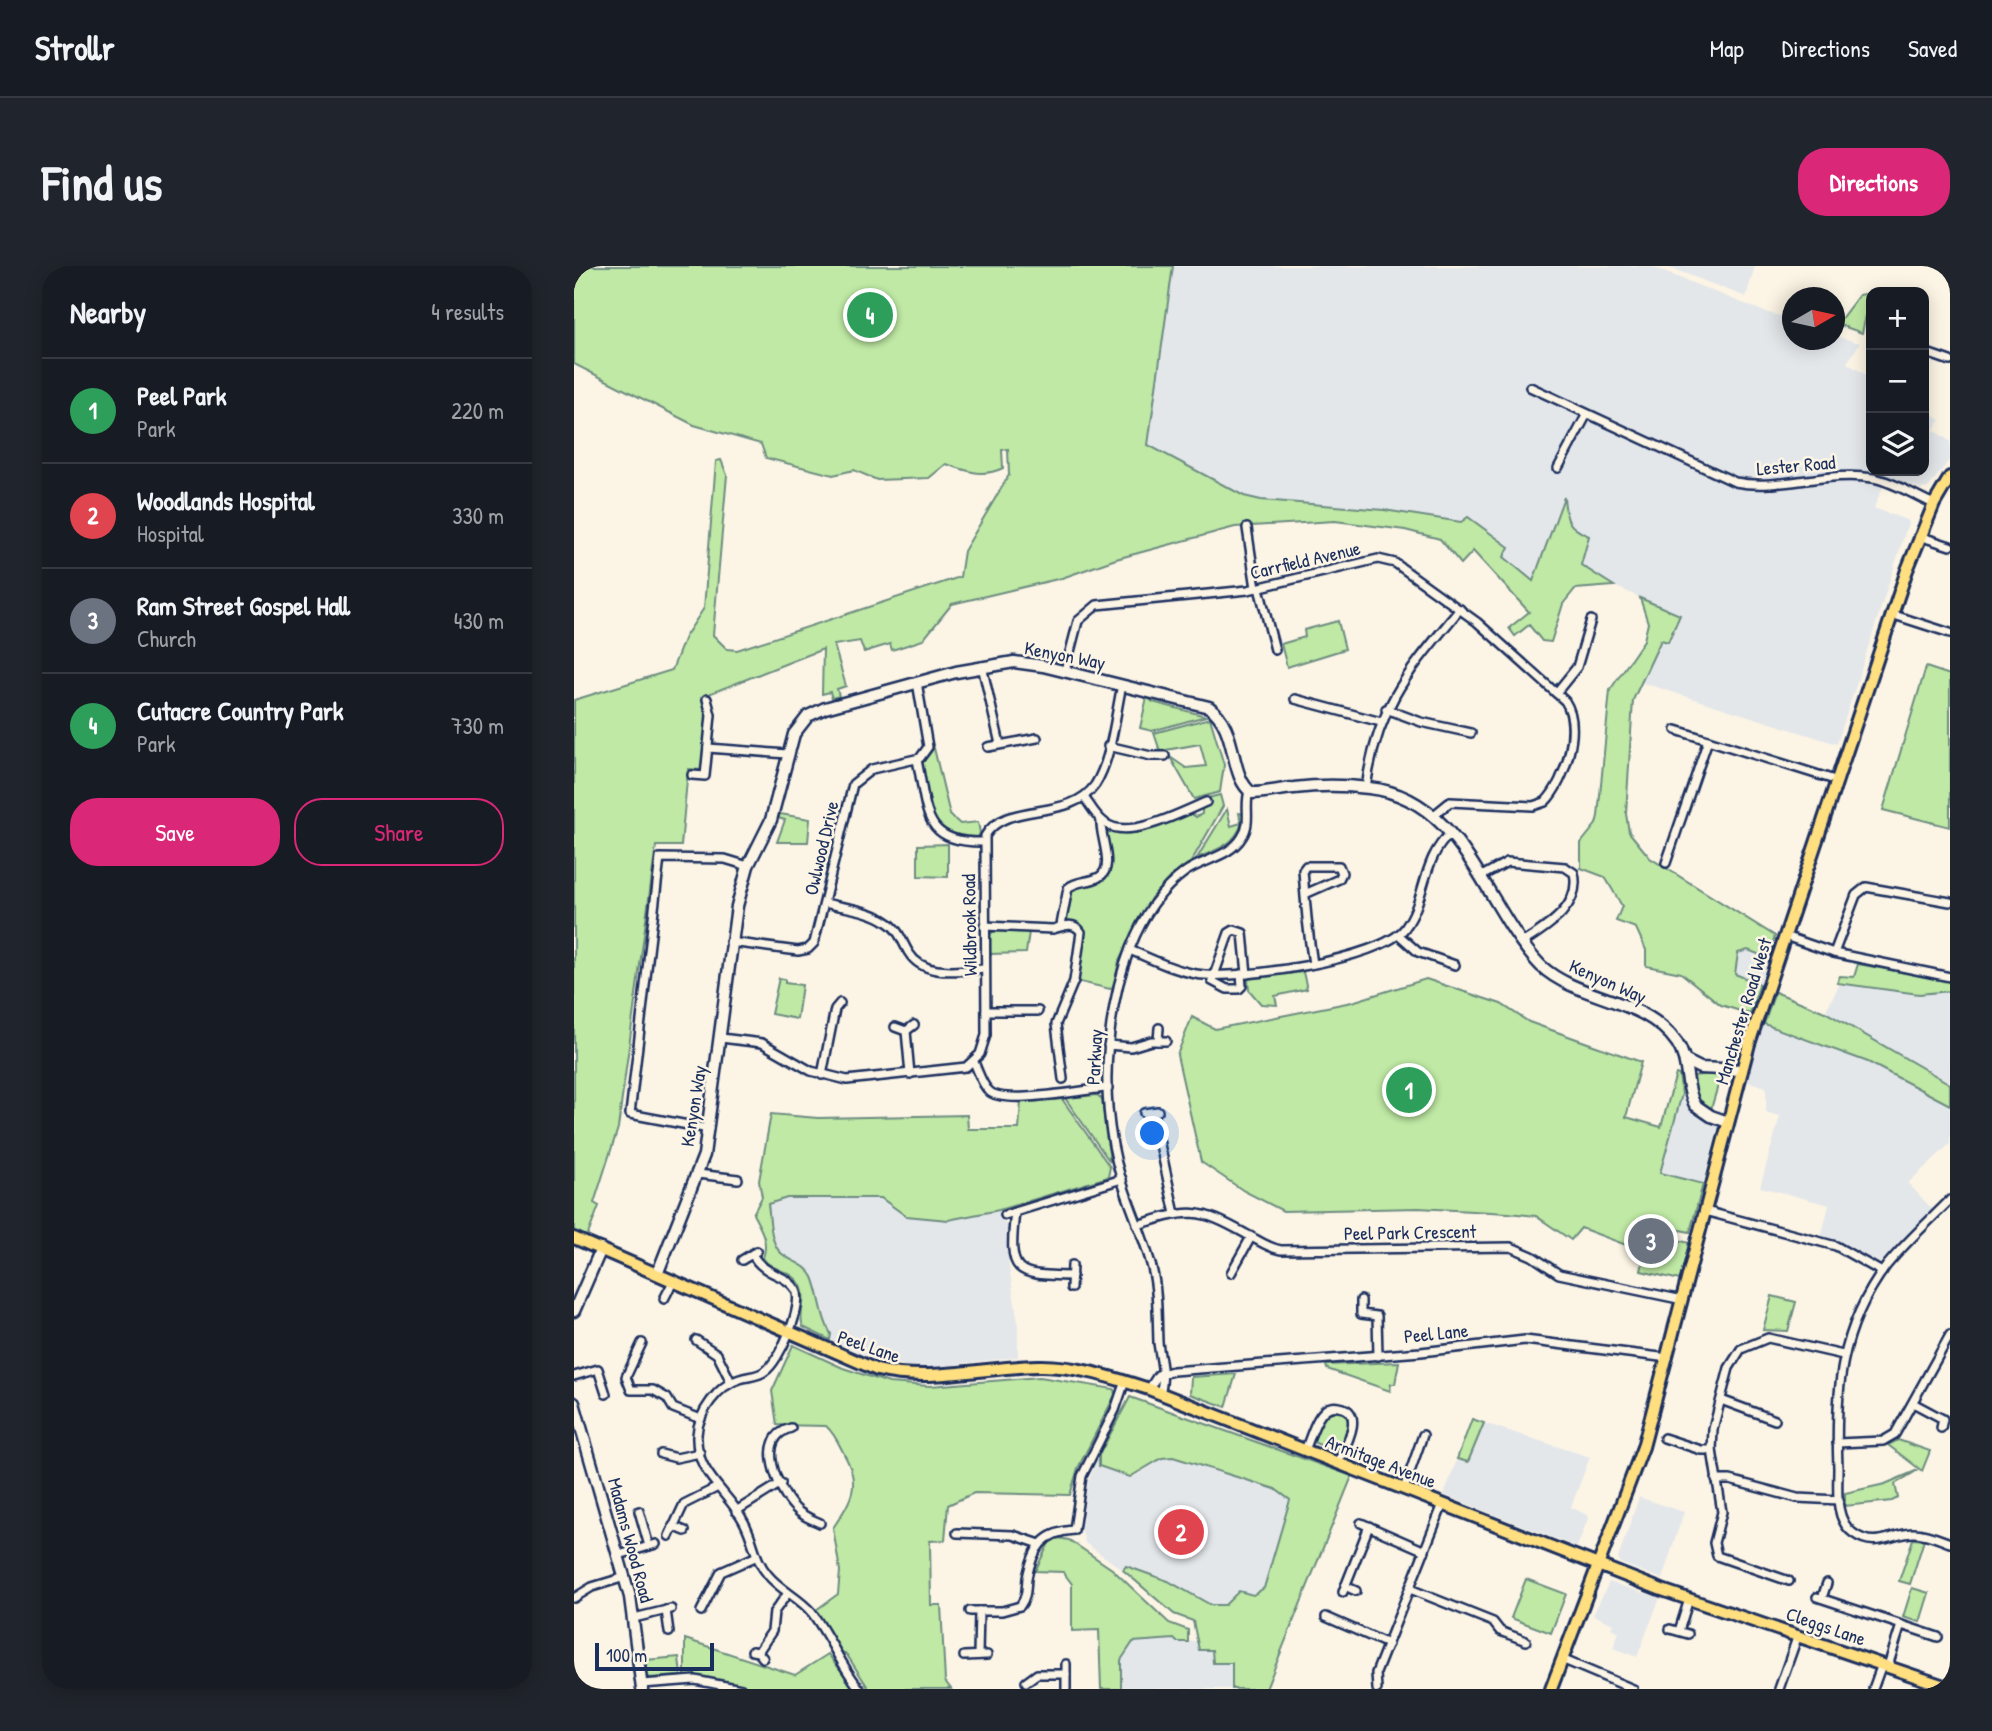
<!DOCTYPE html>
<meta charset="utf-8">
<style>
:root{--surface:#171b24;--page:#20242c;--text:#f1f3f6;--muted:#9ea1a6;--line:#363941;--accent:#db2777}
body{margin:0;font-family:"Patrick Hand",sans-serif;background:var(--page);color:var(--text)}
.controls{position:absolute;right:21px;top:21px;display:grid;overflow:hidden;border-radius:14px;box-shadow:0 4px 18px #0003}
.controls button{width:63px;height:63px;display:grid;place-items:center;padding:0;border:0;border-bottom:2px solid var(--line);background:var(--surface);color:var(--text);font:35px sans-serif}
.compass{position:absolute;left:1208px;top:21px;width:63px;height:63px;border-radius:50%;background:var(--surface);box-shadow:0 4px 18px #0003;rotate:81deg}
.scale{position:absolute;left:21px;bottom:18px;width:119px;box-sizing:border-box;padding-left:7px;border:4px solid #1b2f5e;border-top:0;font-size:19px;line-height:24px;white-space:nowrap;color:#1b2f5e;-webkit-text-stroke:5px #fcf5e5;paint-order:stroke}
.you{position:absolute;left:579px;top:868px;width:24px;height:24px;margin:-18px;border:5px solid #fff;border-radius:50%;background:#1a73e8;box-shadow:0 0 0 10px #1a73e833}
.badge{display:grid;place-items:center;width:46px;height:46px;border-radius:50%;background:var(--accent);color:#fff;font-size:23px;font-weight:700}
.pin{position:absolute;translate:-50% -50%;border:4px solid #fff;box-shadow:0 2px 7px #0006}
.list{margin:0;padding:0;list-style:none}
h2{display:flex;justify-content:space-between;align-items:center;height:91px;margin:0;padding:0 28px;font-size:30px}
h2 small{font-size:23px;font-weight:400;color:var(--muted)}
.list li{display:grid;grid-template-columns:46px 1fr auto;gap:21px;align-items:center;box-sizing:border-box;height:105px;padding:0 28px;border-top:2px solid var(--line)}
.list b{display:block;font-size:26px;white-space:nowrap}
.list p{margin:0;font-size:23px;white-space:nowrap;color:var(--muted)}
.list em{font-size:23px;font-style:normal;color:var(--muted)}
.actions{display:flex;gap:14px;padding:21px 28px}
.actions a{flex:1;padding:16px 0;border:2px solid var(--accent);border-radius:28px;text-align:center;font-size:24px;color:var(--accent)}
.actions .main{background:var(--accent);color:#fff}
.icon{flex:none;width:38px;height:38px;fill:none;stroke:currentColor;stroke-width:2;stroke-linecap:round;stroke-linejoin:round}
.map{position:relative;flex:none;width:1376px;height:1423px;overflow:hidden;border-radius:28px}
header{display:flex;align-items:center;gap:42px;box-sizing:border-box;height:98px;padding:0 35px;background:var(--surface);border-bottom:2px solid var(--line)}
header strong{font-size:33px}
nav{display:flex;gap:38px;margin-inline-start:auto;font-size:24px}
.intro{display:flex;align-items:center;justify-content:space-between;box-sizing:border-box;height:168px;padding:0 42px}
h1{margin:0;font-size:49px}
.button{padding:18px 32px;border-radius:28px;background:var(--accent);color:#fff;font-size:24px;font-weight:700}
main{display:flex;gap:42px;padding:0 42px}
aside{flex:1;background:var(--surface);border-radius:28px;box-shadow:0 4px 18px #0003}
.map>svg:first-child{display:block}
.built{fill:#e4e7ea}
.green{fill:#bfe9a4;stroke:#6d8c81;stroke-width:2}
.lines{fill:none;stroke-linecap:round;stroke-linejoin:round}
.street-casing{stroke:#1b2f5e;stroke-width:12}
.secondary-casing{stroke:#1b2f5e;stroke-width:15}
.primary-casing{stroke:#1b2f5e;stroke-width:16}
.street{stroke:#fcf5e5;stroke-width:7}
.secondary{stroke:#fcf5e5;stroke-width:10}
.primary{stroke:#ffdf80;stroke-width:10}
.labels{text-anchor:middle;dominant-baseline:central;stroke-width:5;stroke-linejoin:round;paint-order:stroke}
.street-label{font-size:19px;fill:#1b2f5e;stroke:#fcf5e5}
</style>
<header>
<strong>Strollr</strong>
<nav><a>Map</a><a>Directions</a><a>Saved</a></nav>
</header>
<div class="intro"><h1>Find us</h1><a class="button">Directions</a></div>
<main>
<aside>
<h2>Nearby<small>4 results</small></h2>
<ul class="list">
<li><span class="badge" style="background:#2e9e5b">1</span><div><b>Peel Park</b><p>Park</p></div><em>220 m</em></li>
<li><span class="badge" style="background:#e0444e">2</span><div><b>Woodlands Hospital</b><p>Hospital</p></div><em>330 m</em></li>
<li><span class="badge" style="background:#6b7280">3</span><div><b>Ram Street Gospel Hall</b><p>Church</p></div><em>430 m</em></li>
<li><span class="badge" style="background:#2e9e5b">4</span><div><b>Cutacre Country Park</b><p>Park</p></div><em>730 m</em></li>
</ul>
<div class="actions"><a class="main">Save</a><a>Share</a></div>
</aside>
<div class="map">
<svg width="1376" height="1423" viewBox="0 0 1376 1423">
<rect width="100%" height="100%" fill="#fcf5e5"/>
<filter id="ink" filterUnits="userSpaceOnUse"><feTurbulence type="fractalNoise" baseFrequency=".0143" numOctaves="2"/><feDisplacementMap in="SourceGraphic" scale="14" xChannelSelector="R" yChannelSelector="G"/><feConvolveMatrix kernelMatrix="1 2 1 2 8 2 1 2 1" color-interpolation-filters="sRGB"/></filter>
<g filter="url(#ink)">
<g class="built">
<polygon points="599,0 1076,0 1191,46 1218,53 1218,74 1260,74 1261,63 1266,66 1264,71 1286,77 1273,97 1297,112 1297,205 1350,205 1350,144 1367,154 1359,164 1376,175 1376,193 1354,222 1347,223 1325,214 1309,221 1300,242 1335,255 1263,478 1066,416 1087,373 1093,376 1106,349 1040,320 1007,299 992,257 989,233 960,316 930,291 935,281 887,256 810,244 687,234 670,230 574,179"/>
<polygon points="1091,0 1181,0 1172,31"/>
<polygon points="1174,684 1194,692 1186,718 1161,708 1164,687"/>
<polygon points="1284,718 1345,728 1376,725 1376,818 1251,746 1265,719"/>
<polygon points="1190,758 1294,796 1376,839 1376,878 1334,917 1359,944 1304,998 1279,982 1247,972 1255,939 1186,921 1206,850 1192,847 1192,821 1172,815"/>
<polygon points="1108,828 1120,848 1145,858 1129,918 1086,907"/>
<polygon points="213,932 307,932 332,950 374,954 425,944 429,956 434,959 433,988 444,1056 444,1091 344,1103 299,1092 256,1074 257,1068 251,1057 242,1022 232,1002 207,986 201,978 194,938"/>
<polygon points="910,1157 1016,1191 997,1241 1015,1250 1003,1281 870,1229 883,1193 895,1196"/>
<polygon points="525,1189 524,1196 561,1210 588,1192 599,1191 701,1223 716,1234 690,1322 679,1329 665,1325 651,1339 637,1339 594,1315 552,1300 549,1304 511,1277 507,1262 514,1216"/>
<polygon points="1065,1231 1110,1246 1088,1313 1046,1297 1044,1292"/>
<polygon points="1035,1316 1086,1332 1063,1391 1039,1382 1045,1366 1037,1362 1039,1358 1019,1349"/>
<polygon points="600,1373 603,1376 624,1375 625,1384 638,1384 659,1397 658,1423 547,1423 547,1394 559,1376"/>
</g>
<g class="green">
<path d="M0 0H599L574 179 670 230 687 234 810 244 887 256 894 251 935 281 930 291 959 315 990 231C992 254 993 261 1015 270L1007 299 1040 320 1001 323 989 338 977 376 968 375 955 359 941 370 935 362 955 346 899 285 887 298 866 273 831 264 761 255 661 261 542 293 488 312 378 338 349 374 318 384 316 378 290 386 286 375 260 379 272 420 263 423 265 430 258 432 256 426 248 428 249 383 127 431 133 447 127 504 114 503 107 580H82L44 862 20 937 25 940 13 971 0 966V434L98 404 111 371 130 342 142 195 147 194 153 209 139 369 153 383 163 384 386 311 390 285 435 209 434 183 428 184 429 202C408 212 393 205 372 198L355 212 303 214 280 204 259 209 192 192 187 178 120 159 0 98Z"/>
<polygon points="1297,27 1288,67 1263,58 1285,29"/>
<polygon points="1066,332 1106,349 1094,376 1087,374 1059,434 1052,548 1055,566 1076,592 1201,670 1194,692 1174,684 1164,687 1161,708 1186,718 1176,748 1147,739 1107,707 1072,700 1072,684 1062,662 1042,655 1048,640 1031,611 1007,602 1007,577 1022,558 1024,550 1036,424 1070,374 1074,357"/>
<polygon points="764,355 771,383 713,401 707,378 731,371 730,364"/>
<polygon points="1352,401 1376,409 1376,561 1309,544"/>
<polygon points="573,431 579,436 632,450 578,465 566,462"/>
<polygon points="636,452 650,499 646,526 620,533 596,491 612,502 632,500 626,478 586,485 580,467"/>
<path d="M360 482 376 549 386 558 404 556 406 567 403 573C354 574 356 537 347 499Z"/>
<path d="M646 529 649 540 617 596 596 611 577 632 545 695 540 720 536 723 506 716 504 711 511 669 507 659 494 655 491 651 499 623C508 618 518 618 527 615 546 608 532 580 531 566L562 567 615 546 622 551 628 548V542L635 537 634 532Z"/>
<path d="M653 543 657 560 667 557 665 547 670 548C666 577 647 582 623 592Z"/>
<polygon points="206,548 236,553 234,576 203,576 211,554 204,552"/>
<polygon points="374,578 374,611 344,610 344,579"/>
<polygon points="421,665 455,666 452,687 416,688 416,668"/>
<polygon points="1284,698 1376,715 1376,725 1345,728 1263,717 1266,710 1280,711"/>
<polygon points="729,706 733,723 701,730 703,739 687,738 675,724 674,713"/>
<polygon points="205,712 211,713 211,717 228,719 223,753 197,748"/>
<polygon points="852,713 927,738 955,756 1067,796 1052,851 1087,861 1102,808 1105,809 1108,828 1086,907 1129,918 1116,966 1086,960 1086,954 1079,952 1072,956 1070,964 1065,964 1060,982 1007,962 997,974 962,950 934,947 844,942 709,945 670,925 627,896 603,789 618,751 641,763 778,736"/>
<polygon points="1201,726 1251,746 1376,818 1376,839 1294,796 1190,758"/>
<polygon points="1148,806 1137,843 1122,832 1120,810"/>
<polygon points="523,829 528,833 536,896 491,832"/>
<path d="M488 833 536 901 534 911 425 944 374 954 332 950 307 932H213L194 938C196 951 196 974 205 985 215 996 232 997 239 1011 247 1030 246 1050 257 1068L256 1074 229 1061C223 1048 235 1033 226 1018 217 1003 198 1006 189 992 195 975 187 963 179 948L188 931 185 915 197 848 244 852 393 849 394 863H445L447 835Z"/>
<polygon points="1096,972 1115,977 1106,1014 1067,1005 1071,986 1089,995"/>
<polygon points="1198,1030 1222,1036 1214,1065 1189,1064"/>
<path d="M219 1079 269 1102 315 1117 356 1120 466 1111 540 1123 541 1129 504 1202 496 1229 400 1227 374 1239 371 1274 356 1275 357 1339H367L371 1415 377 1423H295L273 1389 264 1383 242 1344 264 1328 266 1305 259 1262C277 1234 288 1220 270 1188 265 1178 261 1168 252 1160L203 1159 198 1125Z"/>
<polygon points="825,1096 821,1118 817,1118 816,1125 753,1103 752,1099"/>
<polygon points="662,1108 652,1141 616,1128 617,1111"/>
<polygon points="556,1131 778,1210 692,1423 658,1423 658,1397 639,1397 638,1384 625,1384 619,1355 600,1348 549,1304 552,1300 594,1315 637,1339 651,1339 665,1325 679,1329 690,1322 716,1234 701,1223 599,1191 588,1192 556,1211 525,1200 525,1189"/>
<polygon points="761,1144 769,1146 775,1155 765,1187 739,1176 750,1149"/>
<polygon points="898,1153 910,1157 894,1196 883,1193"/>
<polygon points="1324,1174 1356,1185 1348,1205 1314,1179"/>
<polygon points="1344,1204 1321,1218 1324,1232 1318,1235 1271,1240 1271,1227 1311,1218"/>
<polygon points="484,1272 495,1274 538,1303 595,1357 614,1364 614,1376 603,1376 600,1373 559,1376 547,1394 547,1423 527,1423 525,1364 498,1365 498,1318 489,1306 461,1305 475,1277"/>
<polygon points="1339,1273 1350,1274 1336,1318 1325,1315"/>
<polygon points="952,1313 992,1328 977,1367 937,1352"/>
<polygon points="1338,1322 1355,1327 1346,1356 1329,1351"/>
<polygon points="111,1373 221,1409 254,1388 281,1423 183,1423 126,1411 111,1411"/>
<polygon points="105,1391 107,1410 74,1412 72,1394"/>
</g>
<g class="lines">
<g class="street-casing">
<g id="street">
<polyline points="1350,86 1376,95"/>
<path d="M956 121 1161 216C1206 225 1253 204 1299 212 1320 216 1340 229 1360 238"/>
<polyline points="984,202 1013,148"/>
<polyline points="673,262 682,322"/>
<polyline points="1345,270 1376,280"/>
<polyline points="685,322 701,384"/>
<polyline points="1317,348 1376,367"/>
<polyline points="408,400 426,478"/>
<path d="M491 405 504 355 523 339 674 324 804 293 821 297 903 356 991 435C1008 460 992 515 971 536L959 540 876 536 860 549"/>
<polyline points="982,427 1003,401 1017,354"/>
<polyline points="721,433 807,456"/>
<polyline points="812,443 847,456 897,467"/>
<polyline points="1102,464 1264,515"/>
<polyline points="534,480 577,490 591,490"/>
<polyline points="414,481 463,472"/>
<polyline points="134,482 213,488"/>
<path d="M343 494C354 544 347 577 409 576"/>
<polyline points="118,509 131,510 137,449 133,433"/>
<path d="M792 522C803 439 835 405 886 343"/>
<path d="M510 531C516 539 522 551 531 557 554 575 608 546 632 536"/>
<polyline points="1092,597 1134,474"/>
<path d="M906 611 933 596 991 601 1000 607C1008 641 971 662 948 677"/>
<path d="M731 628 765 613 768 607 765 600H732L729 604C731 635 734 667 739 698"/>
<path d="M251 637C271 642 296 644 313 656 325 663 328 676 335 687 350 712 387 704 411 703"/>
<path d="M487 659 494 622C503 614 515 617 525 611 542 602 525 569 527 554"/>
<path d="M410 660 479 663C488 661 499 654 507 666L500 715 482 758 489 813"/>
<polyline points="825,669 844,686 881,699"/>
<polyline points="1211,670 1260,687 1376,711"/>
<polyline points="156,676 224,685 234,683 240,677 279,518 298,503 346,492 354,481 343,416"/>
<path d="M556 684C577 693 599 704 622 708 661 715 807 694 831 662 853 632 847 593 877 567"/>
<polyline points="1260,687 1282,629 1292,621 1376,636"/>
<polyline points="667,708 668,720 665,723 653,723 638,715 655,667 660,664 669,667 673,708"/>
<polyline points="412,745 464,745"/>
<polyline points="321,761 332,765 340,759"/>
<polyline points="332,765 336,808"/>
<path d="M147 772 188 777 237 805 273 814 392 801 406 788 412 769 411 570C431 534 496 556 521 519 538 492 541 450 548 419"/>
<polyline points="584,775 585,762"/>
<polyline points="534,779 557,781 577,775 592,775"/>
<path d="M400 796C404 805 408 819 415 825 429 840 511 823 534 822"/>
<polyline points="248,809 261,743 266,737"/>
<polyline points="579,846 601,948"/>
<polyline points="570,847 584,845"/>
<polyline points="135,863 56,848 86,592 151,593 174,600"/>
<polyline points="124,908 164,913"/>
<path d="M1376 934C1355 955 1332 976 1313 999 1265 1063 1261 1126 1264 1202 1264 1223 1260 1253 1279 1267 1302 1284 1317 1267 1340 1267 1352 1267 1365 1273 1376 1277"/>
<polyline points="1131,945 1262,980 1308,1006"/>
<path d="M441 946C434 1008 440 1009 498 1010"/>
<polyline points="431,949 548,913"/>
<path d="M563 959C616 943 624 941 672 968 684 974 694 982 707 984L937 981 958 990 985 1008 1109 1034"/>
<path d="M178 988C191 1011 212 1007 222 1024 230 1040 205 1096 191 1105 184 1111 174 1110 166 1113 144 1119 124 1147 123 1169 121 1208 155 1226 170 1256 180 1274 180 1293 194 1309 206 1324 226 1332 238 1347 256 1371 267 1400 286 1423"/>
<polyline points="168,994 183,985"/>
<polyline points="657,1007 677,971"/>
<polyline points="497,1022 498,999"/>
<polyline points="90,1033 100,1014"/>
<polyline points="787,1034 787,1048 803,1050 804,1090"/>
<polyline points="122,1074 143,1088 157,1116"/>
<polyline points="68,1077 52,1111 57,1124 79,1124 93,1132 99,1142 127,1153"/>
<polyline points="0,1110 24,1103 32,1128"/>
<polyline points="575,1123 584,1109 599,1105 847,1086 951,1074 1094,1092"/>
<path d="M586 1127C592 1109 586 1094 584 1076 583 1051 584 1025 578 1002 570 971 556 942 547 912 534 869 530 820 535 775 541 716 560 643 611 606 629 593 656 591 668 571 678 556 670 541 675 525"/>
<polyline points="1147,1134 1201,1154"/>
<polyline points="1339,1137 1369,1153 1367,1162"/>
<path d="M217 1162C180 1172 204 1224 221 1242 228 1250 237 1253 246 1257"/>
<polyline points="1090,1172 1127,1184 1138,1184 1148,1246 1140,1277 1143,1290 1215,1315"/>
<polyline points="1263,1177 1309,1175 1321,1168 1376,1069"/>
<path d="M731 1184C736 1173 741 1153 750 1145 754 1141 760 1140 765 1141 793 1145 770 1183 764 1197"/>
<polyline points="1138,1184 1139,1163 1155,1102 1167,1083 1194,1072 1269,1089"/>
<polyline points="87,1188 102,1192 126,1187"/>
<polyline points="1142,1214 1156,1214 1223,1232 1265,1234"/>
<polyline points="830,1223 849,1169"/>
<polyline points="65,1245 75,1280"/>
<polyline points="162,1245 207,1217"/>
<polyline points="787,1257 851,1285"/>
<polyline points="99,1260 111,1265"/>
<polyline points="383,1267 439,1269 466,1278"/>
<polyline points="95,1270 110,1238 142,1222"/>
<polyline points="45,1289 82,1278"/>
<polyline points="771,1320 782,1325"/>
<polyline points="836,1323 919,1356 926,1365 952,1375"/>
<polyline points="769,1326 795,1260"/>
<polyline points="1243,1331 1364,1371"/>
<polyline points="0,1332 18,1321 51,1311"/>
<polyline points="1248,1332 1253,1317"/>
<polyline points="92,1344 95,1366"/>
<polyline points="127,1345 147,1306 181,1291"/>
<path d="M396 1345H428L446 1340C453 1331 452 1323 453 1312 459 1282 469 1266 500 1264L508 1210 541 1144 551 1115"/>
<polyline points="752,1351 814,1378"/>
<polyline points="60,1352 97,1343"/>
<polyline points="1096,1363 1114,1368"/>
<polyline points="1105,1365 1115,1333"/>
<polyline points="178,1385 184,1386 189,1392"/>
<polyline points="184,1386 198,1365 200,1346 214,1327"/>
<polyline points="404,1389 405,1345"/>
<polyline points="390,1390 413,1389"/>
<polyline points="990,1394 1059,1423"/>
<polyline points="492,1398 492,1423"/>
<polyline points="1314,1400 1327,1359"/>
<polyline points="452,1416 463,1408 492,1408"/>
<polyline points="68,1418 121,1414 167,1423"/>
<polyline points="803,1423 802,1407 869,1238"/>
<polyline points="1205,1423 1224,1369"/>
<polyline points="1299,1423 1308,1398"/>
</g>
</g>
<g class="secondary-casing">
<g id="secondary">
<polyline points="1112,795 1126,802 1168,804"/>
<path d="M84 1006 130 889 163 640 174 600 197 554 220 468 234 450 251 442 382 406 440 396 469 400 635 441C665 462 654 510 678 527 692 527 706 523 720 522 744 519 771 519 795 522 890 532 910 641 967 700 1005 735 1071 731 1103 777 1116 796 1110 819 1121 839L1137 850 1154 856"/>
<polyline points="0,1045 27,983"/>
<polyline points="0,1137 56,1331 68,1423"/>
</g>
</g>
<g class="primary-casing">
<g id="primary">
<path d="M0 972 303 1104C357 1117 409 1101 464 1100 501 1099 540 1112 575 1123L1088 1324 1376 1422"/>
<polyline points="977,1423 1069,1181 1175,778 1333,304 1360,238 1376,211"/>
</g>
</g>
<use href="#street" class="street"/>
<use href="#secondary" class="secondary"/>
<use href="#primary" class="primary"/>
</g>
</g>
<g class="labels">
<g class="street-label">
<text transform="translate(1222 199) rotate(-5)">Lester Road</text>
<text transform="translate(731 294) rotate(-13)">Carrfield Avenue</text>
<text transform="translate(491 389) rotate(11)">Kenyon Way</text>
<text transform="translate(247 582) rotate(-77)">Owlwood Drive</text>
<text transform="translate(395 659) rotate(-91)">Wildbrook Road</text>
<text transform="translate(1034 715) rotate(24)">Kenyon Way</text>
<text transform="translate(1169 745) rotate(-73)">Manchester Road West</text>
<text transform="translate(520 791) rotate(-87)">Parkway</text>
<text transform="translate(119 840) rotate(-81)">Kenyon Way</text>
<text transform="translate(836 966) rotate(-1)">Peel Park Crescent</text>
<text transform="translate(862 1067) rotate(-6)">Peel Lane</text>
<text transform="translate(295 1080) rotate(19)">Peel Lane</text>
<text transform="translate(807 1195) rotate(21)">Armitage Avenue</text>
<text transform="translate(57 1274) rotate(75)">Madams Wood Road</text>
<text transform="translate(1252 1360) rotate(19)">Cleggs Lane</text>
</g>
</g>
</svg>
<div class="controls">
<button>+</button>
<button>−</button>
<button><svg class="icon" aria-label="layers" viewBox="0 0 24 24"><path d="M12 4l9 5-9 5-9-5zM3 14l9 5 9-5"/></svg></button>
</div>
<svg class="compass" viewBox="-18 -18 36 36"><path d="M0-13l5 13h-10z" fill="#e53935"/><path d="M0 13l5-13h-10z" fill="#9ea1a6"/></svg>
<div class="scale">100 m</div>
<div class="you"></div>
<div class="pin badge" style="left:835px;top:824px;background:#2e9e5b">1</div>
<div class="pin badge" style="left:607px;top:1266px;background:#e0444e">2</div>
<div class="pin badge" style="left:1077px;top:975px;background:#6b7280">3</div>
<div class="pin badge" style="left:296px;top:49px;background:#2e9e5b">4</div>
</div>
</main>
